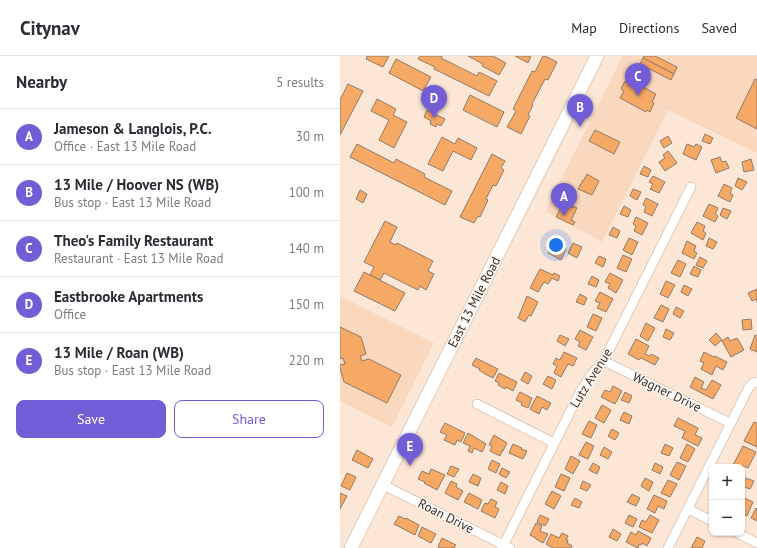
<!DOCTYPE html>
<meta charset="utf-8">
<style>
:root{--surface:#fff;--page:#f2f2f3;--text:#2b2b33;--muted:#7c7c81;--line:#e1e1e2;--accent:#725dd7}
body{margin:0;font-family:"PT Sans",sans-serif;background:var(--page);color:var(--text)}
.controls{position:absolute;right:12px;bottom:12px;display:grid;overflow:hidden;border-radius:8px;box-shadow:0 1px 3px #0004}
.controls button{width:36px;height:36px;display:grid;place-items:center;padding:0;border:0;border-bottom:1px solid var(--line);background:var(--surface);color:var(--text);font:20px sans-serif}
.you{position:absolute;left:216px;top:189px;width:14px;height:14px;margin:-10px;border:3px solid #fff;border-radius:50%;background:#1a73e8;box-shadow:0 0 0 6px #1a73e833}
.badge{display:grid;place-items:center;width:26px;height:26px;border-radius:50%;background:var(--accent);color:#fff;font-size:13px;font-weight:700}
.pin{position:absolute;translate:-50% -33px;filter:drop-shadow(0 1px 2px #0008)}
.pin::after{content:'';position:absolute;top:21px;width:14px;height:12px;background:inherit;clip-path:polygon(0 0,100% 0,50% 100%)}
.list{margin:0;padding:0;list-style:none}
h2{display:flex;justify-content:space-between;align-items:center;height:52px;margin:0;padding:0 16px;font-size:17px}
h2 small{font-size:13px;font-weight:400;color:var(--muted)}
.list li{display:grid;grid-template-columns:26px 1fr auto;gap:12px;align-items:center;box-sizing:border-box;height:56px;padding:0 16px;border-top:1px solid var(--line)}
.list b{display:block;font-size:15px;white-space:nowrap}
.list p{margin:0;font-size:13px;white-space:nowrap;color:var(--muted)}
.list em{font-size:13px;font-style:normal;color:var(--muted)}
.actions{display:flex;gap:8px;padding:12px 16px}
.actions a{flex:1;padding:9px 0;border:1px solid var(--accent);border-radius:8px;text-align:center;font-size:14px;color:var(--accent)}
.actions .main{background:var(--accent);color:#fff}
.map{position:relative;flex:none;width:417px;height:492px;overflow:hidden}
header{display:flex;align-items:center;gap:24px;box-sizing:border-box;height:56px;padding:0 20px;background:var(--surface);border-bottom:1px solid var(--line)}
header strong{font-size:19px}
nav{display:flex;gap:22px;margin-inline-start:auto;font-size:14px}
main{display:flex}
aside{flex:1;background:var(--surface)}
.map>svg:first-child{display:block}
.built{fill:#f9d8be}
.building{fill:#f6a865;stroke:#927a67}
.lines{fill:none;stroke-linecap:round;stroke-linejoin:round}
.minor-casing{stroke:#c4aa97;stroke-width:10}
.secondary-casing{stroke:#c4aa97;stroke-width:14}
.minor{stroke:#fff;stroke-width:9}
.secondary{stroke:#fff;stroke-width:13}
.labels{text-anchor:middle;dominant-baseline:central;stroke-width:3;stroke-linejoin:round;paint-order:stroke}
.street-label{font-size:13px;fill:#3b3129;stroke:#fdf7f3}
</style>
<header>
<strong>Citynav</strong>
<nav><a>Map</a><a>Directions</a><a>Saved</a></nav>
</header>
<main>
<aside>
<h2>Nearby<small>5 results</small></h2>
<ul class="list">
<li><span class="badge">A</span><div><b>Jameson &amp; Langlois, P.C.</b><p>Office · East 13 Mile Road</p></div><em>30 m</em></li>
<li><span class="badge">B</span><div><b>13 Mile / Hoover NS (WB)</b><p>Bus stop · East 13 Mile Road</p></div><em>100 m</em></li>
<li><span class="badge">C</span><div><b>Theo's Family Restaurant</b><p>Restaurant · East 13 Mile Road</p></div><em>140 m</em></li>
<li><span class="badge">D</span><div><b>Eastbrooke Apartments</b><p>Office</p></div><em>150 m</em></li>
<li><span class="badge">E</span><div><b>13 Mile / Roan (WB)</b><p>Bus stop · East 13 Mile Road</p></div><em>220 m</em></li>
</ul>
<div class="actions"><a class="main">Save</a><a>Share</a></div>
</aside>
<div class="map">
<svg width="417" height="492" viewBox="0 0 417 492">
<rect width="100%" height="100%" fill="#fce7d6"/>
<g class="built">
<polygon points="283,0 417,0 417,97 328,54 262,186 205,155"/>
<polygon points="0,240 94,287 52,371 0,345"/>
</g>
<g class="building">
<polygon points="27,0 49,0 43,11 26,3"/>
<polygon points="80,0 102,0 101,2 137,20 139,16 157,25 149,40 94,13 95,11 78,3"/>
<polygon points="128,0 153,0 166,7 159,19 142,10 143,8"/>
<polygon points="175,0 191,0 188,7"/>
<polygon points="203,0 205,0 217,6 208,24 205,23 192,48 193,49 188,59 190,60 181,78 167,71 176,55 173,53 192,15 195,16"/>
<polygon points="304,0 315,0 337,11 334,18 303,2"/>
<polygon points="303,2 334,18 331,24 300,8"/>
<polygon points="56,3 91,21 83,35 49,17"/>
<polygon points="415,23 417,24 417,73 396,62"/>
<polygon points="290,24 316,38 312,46 314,47 310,56 307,54 306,56 280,42 284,35 281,33 285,25 288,27"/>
<polygon points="8,28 23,35 0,79 0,44"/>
<polygon points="130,39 164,56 157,71 123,54"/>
<polygon points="37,43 56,53 53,59 67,66 54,92 39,84 49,64 31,55"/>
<polygon points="87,54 105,63 101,70 97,68 96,71 90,68 91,65 84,61"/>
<polygon points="255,74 280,86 274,98 249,85"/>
<polygon points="365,78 373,82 370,88 362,85"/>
<polygon points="328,80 332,87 324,92 320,85"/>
<polygon points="102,81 115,88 118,82 137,92 131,104 113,95 103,115 88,108"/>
<polygon points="17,88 54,107 56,103 85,118 84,121 112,135 105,149 10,101"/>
<polygon points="347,88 354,91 356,88 362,91 356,104 343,98"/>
<polygon points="328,95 337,107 325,115 319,106 325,102 323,99"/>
<polygon points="152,98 165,105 161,112 164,114 156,130 153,129 146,143 148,144 140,161 138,160 134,167 120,161"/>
<polygon points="380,101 382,106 386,105 389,112 376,117 371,104"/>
<polygon points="411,103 414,114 404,116 402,106"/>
<polygon points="304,110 311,114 308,121 300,118"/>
<polygon points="247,118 259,125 252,139 238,133 243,124 244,124"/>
<polygon points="313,120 325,126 319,137 310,133 313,128 309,126"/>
<polygon points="398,122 407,126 402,134 395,130"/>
<polygon points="384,128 392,132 390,138 393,139 390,146 378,140"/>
<polygon points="293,133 301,136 297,144 290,140"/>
<polygon points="20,134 27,138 23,147 16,143"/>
<polygon points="306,142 318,148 312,160 304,156 306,150 303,149"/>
<polygon points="223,147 233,152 233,150 237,152 231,164 235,166 233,169 216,161"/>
<polygon points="369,148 378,152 375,158 378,160 375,166 363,160"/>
<polygon points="284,150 291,154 288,161 280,158"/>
<polygon points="383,152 391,155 387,163 380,159"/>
<polygon points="296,161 308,167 302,179 294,175 296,170 293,168"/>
<polygon points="45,165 57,171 50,186 56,189 57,187 93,205 88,215 94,218 86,234 80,230 78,234 44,217 40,224 30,219 34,211 24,206"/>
<polygon points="357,166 365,170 363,175 366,177 363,184 351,177"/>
<polygon points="273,171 280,175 277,182 269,179"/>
<polygon points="289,182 298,186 292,199 283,194"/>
<polygon points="369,182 377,186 373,193 366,190"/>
<polygon points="347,185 356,190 354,195 357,197 354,203 342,197"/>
<polygon points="213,186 226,193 221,204 208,197"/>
<polygon points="233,187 242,191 237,202 228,197"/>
<polygon points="283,199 292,203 286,216 277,212"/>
<polygon points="259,200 266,203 263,211 255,207"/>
<polygon points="360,201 367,205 363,212 356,209"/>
<polygon points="338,204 346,208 340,221 331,217"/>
<polygon points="354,210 361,214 358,221 350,218"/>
<polygon points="200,213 213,219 214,217 220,220 218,225 212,222 208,228 204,226 198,236 190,232"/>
<polygon points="24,216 65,237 55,255 14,235"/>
<polygon points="270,217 283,224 276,237 268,232 270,228 265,226"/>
<polygon points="252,220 259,224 256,231 248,228"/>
<polygon points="326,225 335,229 328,242 320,238"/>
<polygon points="344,229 352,233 348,240 341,236"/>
<polygon points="417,233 417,246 416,243 412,245 408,237"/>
<polygon points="260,236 273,243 266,256 257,252 260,247 255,245"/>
<polygon points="240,238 247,242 244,249 236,246"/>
<polygon points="187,240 198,246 191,260 189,259 185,266 178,262"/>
<polygon points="321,249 329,253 323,266 314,262"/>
<polygon points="336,251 344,255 340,262 333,258"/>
<polygon points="253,258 262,262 256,275 247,271"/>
<polygon points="411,263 412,273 403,274 402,264"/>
<polygon points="306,267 315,272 308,285 300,280"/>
<polygon points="0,271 21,281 26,298 20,300 22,305 29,303 61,319 47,347 4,326 0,312 0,309 5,308 3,302 0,303"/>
<polygon points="326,273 334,277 330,284 323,281"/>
<polygon points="240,274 253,281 246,294 238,290 240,286 235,283"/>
<polygon points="376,277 382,284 375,290 369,284"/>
<polygon points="220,279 229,283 225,290 217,285"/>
<polygon points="415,279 417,280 417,296 410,293"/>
<polygon points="388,281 390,285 397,282 404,294 391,301 382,285"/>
<polygon points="296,283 309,290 305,298 309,300 311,298 319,302 315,309 301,302 299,304 288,298"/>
<polygon points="224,296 237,302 233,310 228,308 221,321 214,317 217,310 213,308 216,302 220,304"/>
<polygon points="364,296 374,301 375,300 387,306 383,314 376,310 372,319 361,313 364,307 360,305"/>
<polygon points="136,302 158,313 153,322 145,318 139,314 140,313 132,309"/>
<polygon points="185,316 192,320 188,328 181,324"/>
<polygon points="159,317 177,326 173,335 166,331 165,333 158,329 159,327 155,325"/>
<polygon points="208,320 216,324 212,333 203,328"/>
<polygon points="355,321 364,326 361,332 366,334 372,324 381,329 373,343 350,331"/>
<polygon points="273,330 282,335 275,348 261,341 265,334 270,336"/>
<polygon points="180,336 192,342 188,352 181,349 182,347 176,344"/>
<polygon points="285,336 292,340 289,347 281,344"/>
<polygon points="197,340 211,347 207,354 202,351 199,358 190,353"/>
<polygon points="262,349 271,354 264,367 255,362"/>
<polygon points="284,356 292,360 289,368 280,364"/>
<polygon points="338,362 358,372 355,379 362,382 358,390 342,382 345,375 334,370"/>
<polygon points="249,365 257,369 251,382 242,378"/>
<polygon points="414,366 417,367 417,391 404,385"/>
<polygon points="105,367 125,377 121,386 117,384 115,389 104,384 107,379 100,376"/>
<polygon points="272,373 279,377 275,384 268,380"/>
<polygon points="128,377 146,388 142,396 134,392 132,397 128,395 130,390 123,387"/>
<polygon points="154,379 167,387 163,395 162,395 160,400 150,395 152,390 149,389"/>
<polygon points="246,386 254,390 248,403 239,399"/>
<polygon points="173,388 182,392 181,393 187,395 183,403 169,397"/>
<polygon points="325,388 333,392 329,400 321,397"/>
<polygon points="347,388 355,393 348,406 340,402"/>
<polygon points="403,390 416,396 408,412 403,410 402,411 397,411 393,409"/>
<polygon points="264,391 272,396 268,403 260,399"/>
<polygon points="17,394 33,403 28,412 12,404"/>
<polygon points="231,400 240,405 233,418 225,413"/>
<polygon points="152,404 160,408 156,417 148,413"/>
<polygon points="337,406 346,410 339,424 330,419"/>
<polygon points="253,407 260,411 257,418 249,414"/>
<polygon points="315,407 323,411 320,418 312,414"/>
<polygon points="111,410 119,413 114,421 107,418"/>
<polygon points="162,412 170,416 166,422 159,418"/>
<polygon points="91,413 105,419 97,434 84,427 85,426 78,423 82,415 89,418"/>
<polygon points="7,417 16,421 10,434 1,430"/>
<polygon points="133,418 141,422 138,430 129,426"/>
<polygon points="221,418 230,422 224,435 215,431"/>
<polygon points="305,422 313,426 309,435 301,430"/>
<polygon points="406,422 414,425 410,433 402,430"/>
<polygon points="328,424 337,428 330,441 321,437"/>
<polygon points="111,425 117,428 116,431 123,435 118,444 105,437"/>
<polygon points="243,425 251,429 247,435 240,432"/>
<polygon points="161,426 168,430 165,438 157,434"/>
<polygon points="212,435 221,440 214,453 205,448"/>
<polygon points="0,437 7,440 0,453"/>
<polygon points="129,437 142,444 138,453 124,446"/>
<polygon points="292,438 300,442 296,450 287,446"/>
<polygon points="314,439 327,445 324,453 318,450 315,457 307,453"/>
<polygon points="402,441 413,446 407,460 402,458"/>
<polygon points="235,442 242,446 239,452 231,449"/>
<polygon points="151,443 157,446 155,451 159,453 155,462 141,455 145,447 148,448"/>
<polygon points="416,452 417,453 417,465 411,462"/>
<polygon points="200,459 209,463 205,470 197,466"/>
<polygon points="289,459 297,463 293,471 285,467"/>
<polygon points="310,459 319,464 312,477 299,471 302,464 306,466"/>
<polygon points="59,460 65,463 66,462 79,469 75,479 54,468"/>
<polygon points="196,467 202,470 200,475 208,478 203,487 196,483 196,482 190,479"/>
<polygon points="82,471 96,478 91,487 78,480"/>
<polygon points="273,473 281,478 277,485 269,481"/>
<polygon points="298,475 311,482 307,490 302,487 301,489 299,488 298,492 286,486 291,476 296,479"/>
<polygon points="222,477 228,480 226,484 228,484 227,487 232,490 231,492 213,492 206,488 211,478 219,482"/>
<polygon points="357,481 365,485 362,492 351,492"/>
<polygon points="102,482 116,489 114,492 100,492 98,491"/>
</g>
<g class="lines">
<g class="minor-casing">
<g id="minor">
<polyline points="264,305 390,367"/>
<polyline points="137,348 214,387"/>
<polyline points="43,429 170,492"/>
<polyline points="348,453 372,465"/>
<polyline points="397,477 417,487"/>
<polyline points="162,492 240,336 251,319 263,306 351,131"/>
<polyline points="328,492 409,331 413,327 417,326"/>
</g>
</g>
<g class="secondary-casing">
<polyline id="secondary" points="11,492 257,0"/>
</g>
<use href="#minor" class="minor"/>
<use href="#secondary" class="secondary"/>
</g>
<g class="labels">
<g class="street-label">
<text transform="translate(134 246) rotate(-63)">East 13 Mile Road</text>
<text transform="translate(251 322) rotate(-58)">Lutz Avenue</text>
<text transform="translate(327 336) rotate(26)">Wagner Drive</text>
<text transform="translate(106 460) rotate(27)">Roan Drive</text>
</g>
</g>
</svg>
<div class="controls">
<button>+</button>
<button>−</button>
</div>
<div class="you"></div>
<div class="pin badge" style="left:224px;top:160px">A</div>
<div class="pin badge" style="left:240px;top:71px">B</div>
<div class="pin badge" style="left:298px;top:40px">C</div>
<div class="pin badge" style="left:94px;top:62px">D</div>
<div class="pin badge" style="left:70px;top:410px">E</div>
</div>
</main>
